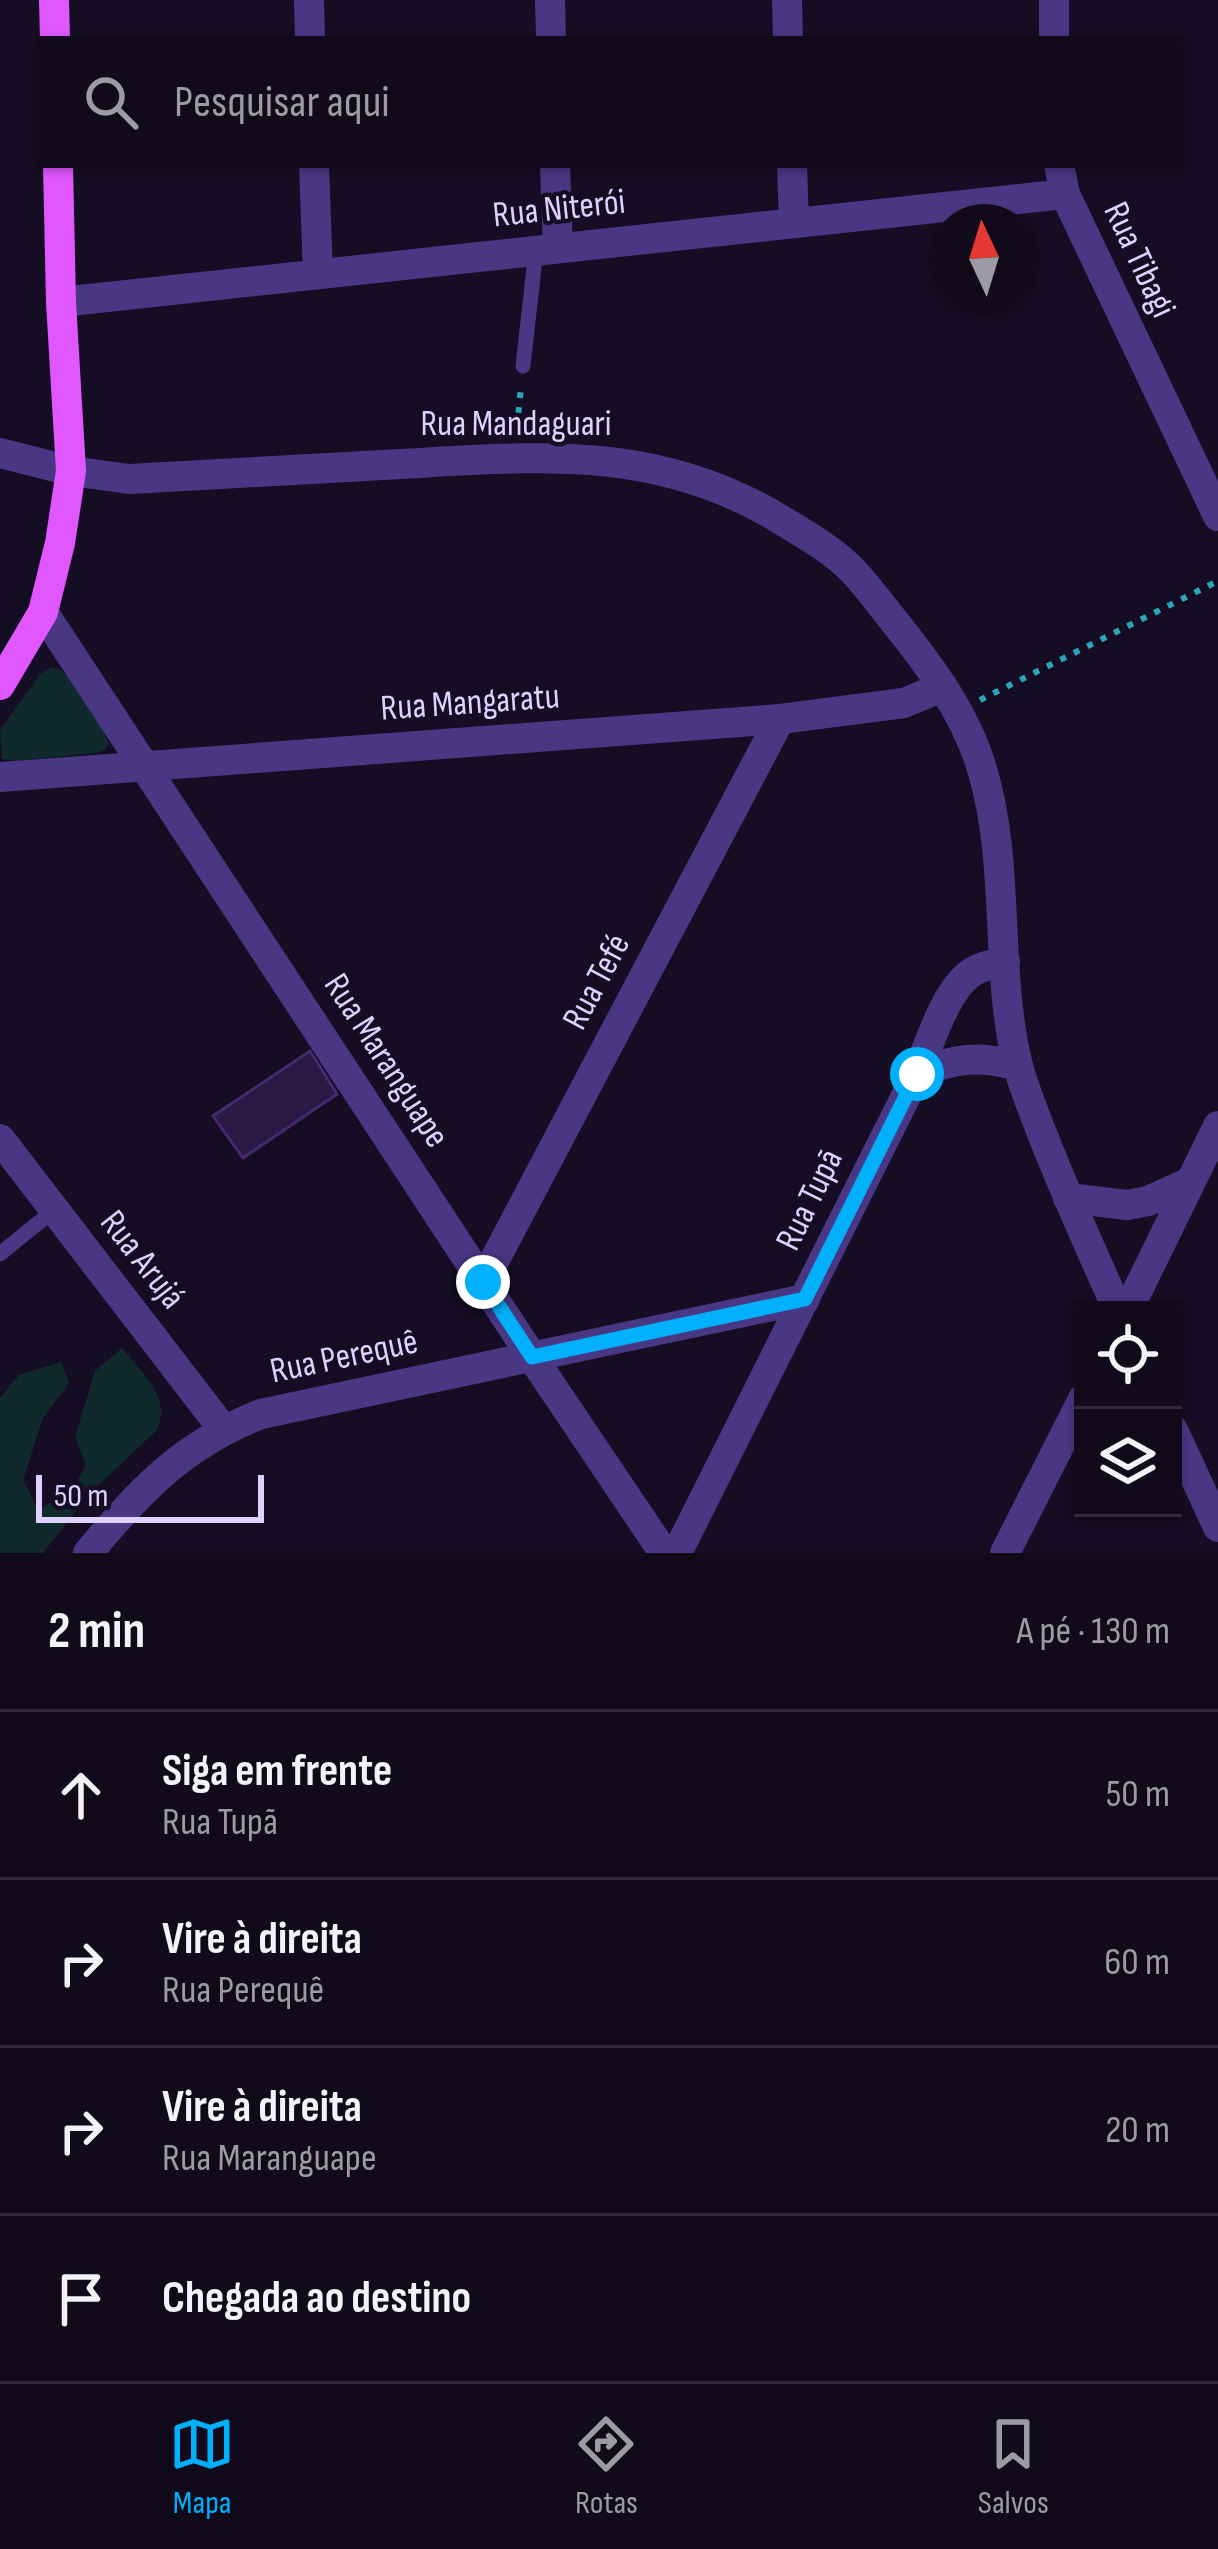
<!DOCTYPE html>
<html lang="pt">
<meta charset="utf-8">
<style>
:root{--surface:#100a1a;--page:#191323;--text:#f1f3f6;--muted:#9c9aa2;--line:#302b39;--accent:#00b0fb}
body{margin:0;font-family:"Sofia Sans Condensed",sans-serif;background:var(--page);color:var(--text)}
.controls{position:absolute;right:36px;bottom:36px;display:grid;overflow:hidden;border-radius:0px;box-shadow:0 3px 9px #0004}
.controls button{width:108px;height:108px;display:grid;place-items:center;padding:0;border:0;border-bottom:3px solid var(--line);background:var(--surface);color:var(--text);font:60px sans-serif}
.compass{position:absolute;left:930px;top:204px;width:108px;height:108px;border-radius:50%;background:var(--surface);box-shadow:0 3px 9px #0004;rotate:356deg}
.scale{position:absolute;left:36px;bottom:30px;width:228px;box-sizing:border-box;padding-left:12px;border:6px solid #ded0ff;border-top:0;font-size:33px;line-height:42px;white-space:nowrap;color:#ded0ff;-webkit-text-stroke:9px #150d23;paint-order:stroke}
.stop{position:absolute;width:36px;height:36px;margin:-27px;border:9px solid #00b0fb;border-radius:50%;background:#fff}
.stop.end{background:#00b0fb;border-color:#fff;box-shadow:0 3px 12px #0008}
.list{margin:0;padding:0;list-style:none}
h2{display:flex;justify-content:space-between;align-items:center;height:156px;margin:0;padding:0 48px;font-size:51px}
h2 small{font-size:39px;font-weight:400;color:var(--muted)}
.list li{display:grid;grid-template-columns:78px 1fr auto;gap:36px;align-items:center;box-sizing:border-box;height:168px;padding:0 48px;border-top:3px solid var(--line)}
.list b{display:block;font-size:45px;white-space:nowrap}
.list p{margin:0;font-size:39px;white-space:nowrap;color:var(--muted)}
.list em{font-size:39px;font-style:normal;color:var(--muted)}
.icon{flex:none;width:66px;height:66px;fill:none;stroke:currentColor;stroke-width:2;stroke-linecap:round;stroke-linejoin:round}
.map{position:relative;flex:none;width:1218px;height:1553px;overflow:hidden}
.search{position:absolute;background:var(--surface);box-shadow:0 3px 9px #0004;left:36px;right:36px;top:36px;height:132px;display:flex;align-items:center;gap:30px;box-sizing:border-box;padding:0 42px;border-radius:0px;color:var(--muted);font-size:45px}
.sheet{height:828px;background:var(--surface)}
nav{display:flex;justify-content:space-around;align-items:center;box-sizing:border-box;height:168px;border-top:3px solid var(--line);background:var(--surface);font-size:33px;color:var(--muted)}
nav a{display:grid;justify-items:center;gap:6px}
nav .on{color:var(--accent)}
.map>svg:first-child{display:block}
.green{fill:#10292d}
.building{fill:#2a1945;stroke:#462a71;stroke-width:3}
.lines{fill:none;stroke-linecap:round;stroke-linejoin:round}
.path{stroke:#2ba5b8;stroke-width:6;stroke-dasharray:6 9;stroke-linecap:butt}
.service{stroke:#493784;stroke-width:15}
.minor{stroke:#493784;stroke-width:30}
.tertiary{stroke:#493784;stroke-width:30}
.primary{stroke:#e157ff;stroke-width:30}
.route{stroke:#00b0fb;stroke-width:15}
.labels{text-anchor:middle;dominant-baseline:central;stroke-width:9;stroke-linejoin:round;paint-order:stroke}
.street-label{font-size:36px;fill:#ded0ff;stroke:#150d23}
</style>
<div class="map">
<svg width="1218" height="1553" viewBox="0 0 1218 1553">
<rect width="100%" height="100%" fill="#150d23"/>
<g class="green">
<path d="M51 667C54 668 58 668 60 670 72 676 107 732 109 744L103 751 95 753 16 761 2 759 0 730 40 674Z"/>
<path d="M122 1348C141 1372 174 1399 156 1431L92 1491 43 1553H0V1398L19 1375 61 1362 69 1383 43 1418 23 1480 38 1510 73 1489 86 1465 75 1437 95 1371Z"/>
</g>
<polygon class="building" points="310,1051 337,1094 243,1158 213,1116"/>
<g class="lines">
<g class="path">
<polyline points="517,428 521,387"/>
<polyline points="980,700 1218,581"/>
</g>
<g class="service">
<polyline points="523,366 536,250"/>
<polyline points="0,1254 54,1210"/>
</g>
<g class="minor">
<polyline points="309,0 310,39"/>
<polyline points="550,0 551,39"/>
<polyline points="787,0 788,39"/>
<polyline points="1054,0 1054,39"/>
<polyline points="314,165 318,274"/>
<polyline points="555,165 558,248"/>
<polyline points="792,165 794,223"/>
<polyline points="1059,165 1065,194 1218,516"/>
<polyline points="61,302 1065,194"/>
<polyline points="0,453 71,471"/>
<polyline points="43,612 532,1357 664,1553"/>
<polyline points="0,777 780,719 904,703 942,687"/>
<path d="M917 1074C955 1058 978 1055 1018 1066"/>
<polyline points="0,1139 223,1429"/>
<polyline points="1068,1198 1127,1205 1148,1201 1190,1182"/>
<polyline points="483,1282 780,719"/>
<polyline points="1128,1310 1218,1126"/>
<path d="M88 1553C140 1490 184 1444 261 1414L805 1299"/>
<path d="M677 1553 917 1074C929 1045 947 984 976 970 984 966 995 964 1005 961"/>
<polyline points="1005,1553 1083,1399"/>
</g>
<g class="tertiary">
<path d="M71 471 129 479C219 474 310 469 401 464 543 456 662 444 788 524 811 538 835 552 854 572 868 587 881 605 894 621 930 666 966 714 982 769 1011 865 994 969 1018 1066 1026 1095 1038 1123 1049 1151 1071 1205 1094 1257 1118 1310"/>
<polyline points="1173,1430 1218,1527"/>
</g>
<g class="primary">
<polyline points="54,0 55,39"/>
<polyline points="0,685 43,612 60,543 71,471 61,302 58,165"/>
</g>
</g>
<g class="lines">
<polyline class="route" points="483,1282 532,1357 805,1299 917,1074"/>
</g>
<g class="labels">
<g class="street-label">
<text transform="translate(559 209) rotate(-6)">Rua Niterói</text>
<text transform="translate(1139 260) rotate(65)">Rua Tibagi</text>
<text x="516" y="424">Rua Mandaguari</text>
<text transform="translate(470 703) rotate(-4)">Rua Mangaratu</text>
<text transform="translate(597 982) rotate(-62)">Rua Tefé</text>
<text transform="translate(386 1061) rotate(57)">Rua Maranguape</text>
<text transform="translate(810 1200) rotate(-64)">Rua Tupã</text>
<text transform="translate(142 1260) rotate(52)">Rua Arujá</text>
<text transform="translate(344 1357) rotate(-12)">Rua Perequê</text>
</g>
</g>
</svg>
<div class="controls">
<button><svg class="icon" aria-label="locate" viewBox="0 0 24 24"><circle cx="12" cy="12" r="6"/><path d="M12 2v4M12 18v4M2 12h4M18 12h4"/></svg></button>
<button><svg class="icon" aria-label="layers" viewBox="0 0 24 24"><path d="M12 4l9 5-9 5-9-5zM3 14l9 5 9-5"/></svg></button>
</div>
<svg class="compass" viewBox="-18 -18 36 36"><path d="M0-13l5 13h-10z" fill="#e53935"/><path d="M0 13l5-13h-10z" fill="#9c9aa2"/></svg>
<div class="scale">50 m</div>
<div class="stop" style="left:917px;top:1074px"></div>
<div class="stop end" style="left:483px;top:1282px"></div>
<div class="search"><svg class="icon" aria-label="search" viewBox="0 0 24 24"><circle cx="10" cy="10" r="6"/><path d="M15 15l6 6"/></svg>Pesquisar aqui</div>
</div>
<section class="sheet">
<h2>2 min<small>A pé · 130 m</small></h2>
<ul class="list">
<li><svg class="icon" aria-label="ahead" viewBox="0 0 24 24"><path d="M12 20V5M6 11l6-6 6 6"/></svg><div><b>Siga em frente</b><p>Rua Tupã</p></div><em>50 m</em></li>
<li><svg class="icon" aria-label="right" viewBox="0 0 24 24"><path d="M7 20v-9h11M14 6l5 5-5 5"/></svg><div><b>Vire à direita</b><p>Rua Perequê</p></div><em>60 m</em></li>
<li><svg class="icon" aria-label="right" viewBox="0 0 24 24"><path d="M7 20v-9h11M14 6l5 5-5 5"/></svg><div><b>Vire à direita</b><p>Rua Maranguape</p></div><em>20 m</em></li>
<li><svg class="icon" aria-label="arrive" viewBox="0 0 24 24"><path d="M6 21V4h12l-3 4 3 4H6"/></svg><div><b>Chegada ao destino</b></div></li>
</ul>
</section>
<nav>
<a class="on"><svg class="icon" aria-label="map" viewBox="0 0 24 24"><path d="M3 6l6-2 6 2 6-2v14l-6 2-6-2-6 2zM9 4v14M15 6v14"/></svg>Mapa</a>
<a><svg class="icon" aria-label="directions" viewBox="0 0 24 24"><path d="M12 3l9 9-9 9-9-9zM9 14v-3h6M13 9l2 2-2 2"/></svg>Rotas</a>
<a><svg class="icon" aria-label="saved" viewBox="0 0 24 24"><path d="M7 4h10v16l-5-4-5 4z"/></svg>Salvos</a>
</nav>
